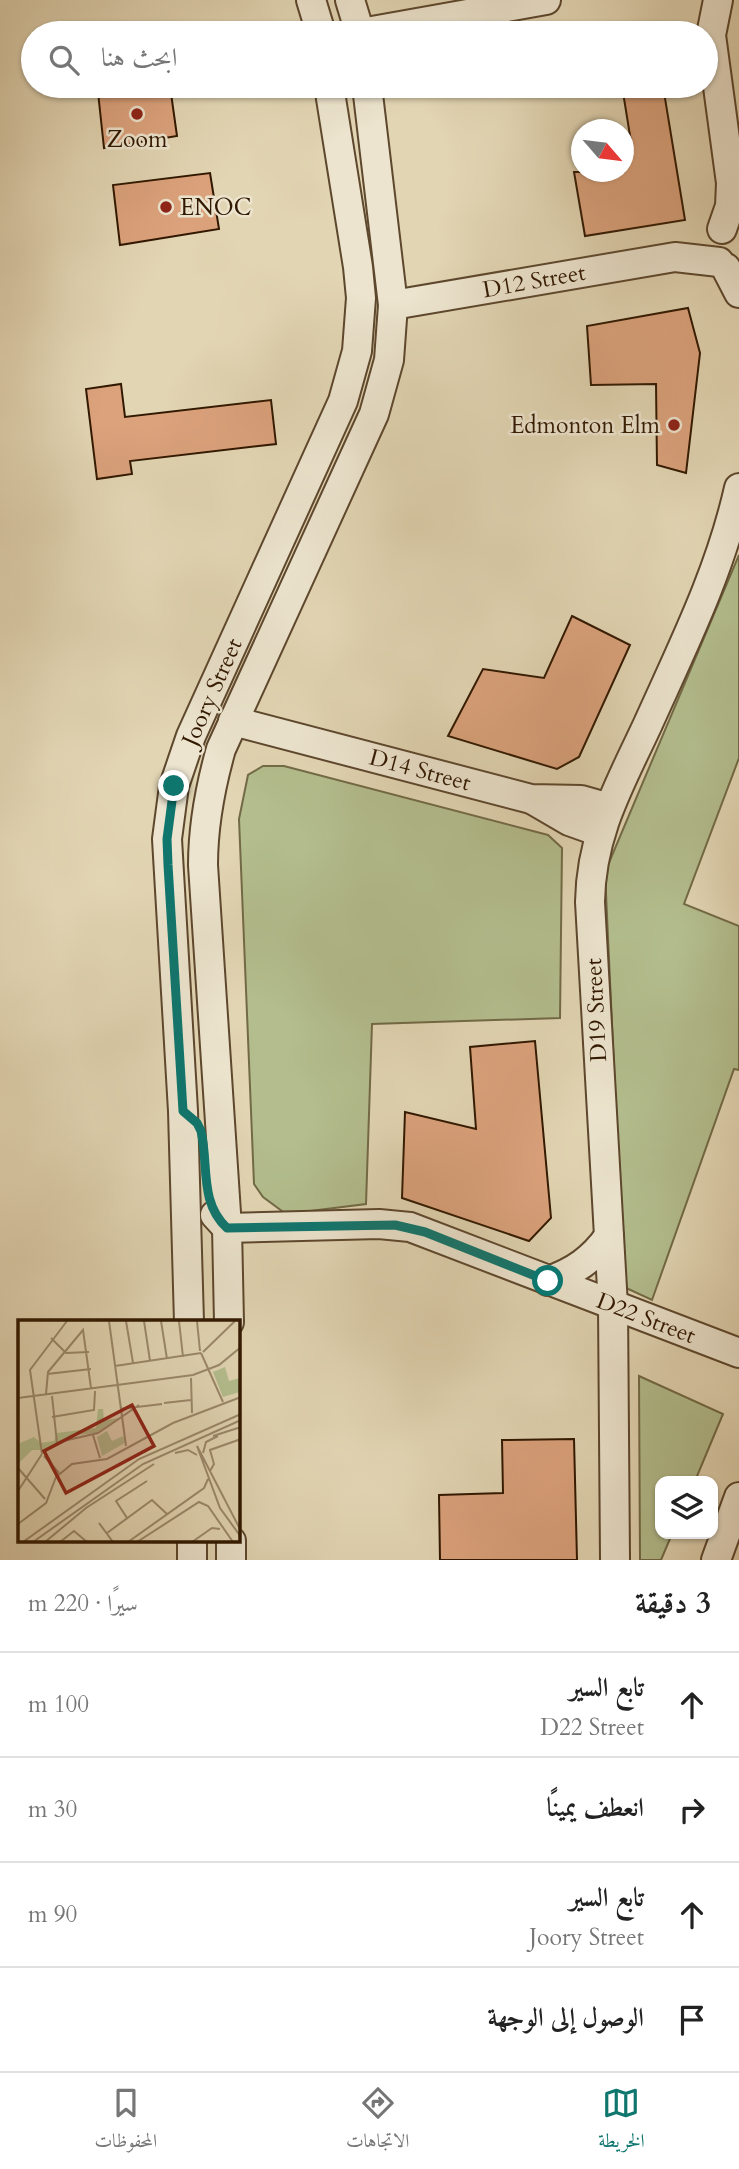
<!DOCTYPE html>
<html lang="ar">
<meta charset="utf-8">
<style>
:root{--surface:#fff;--page:#f2f2f2;--text:#222;--muted:#767676;--line:#e0e0e0;--accent:#0f766e}
body{margin:0;font-family:Cardo,Amiri,serif;background:var(--page);color:var(--text);direction:rtl}
.controls{position:absolute;right:21px;bottom:21px;display:grid;overflow:hidden;border-radius:14px;box-shadow:0 2px 5px #0004}
.controls button{width:63px;height:63px;display:grid;place-items:center;padding:0;border:0;border-bottom:2px solid var(--line);background:var(--surface);color:var(--text);font:35px sans-serif}
.compass{position:absolute;left:571px;top:119px;width:63px;height:63px;border-radius:50%;background:var(--surface);box-shadow:0 2px 5px #0004;rotate:118deg}
.stop{position:absolute;width:21px;height:21px;margin:-16px;border:5px solid #0f766e;border-radius:50%;background:#fff}
.stop.end{background:#0f766e;border-color:#fff;box-shadow:0 2px 7px #0008}
.list{margin:0;padding:0;list-style:none}
h2{display:flex;justify-content:space-between;align-items:center;height:91px;margin:0;padding:0 28px;font-size:30px}
h2 small{font-size:23px;font-weight:400;color:var(--muted)}
.list li{display:grid;grid-template-columns:46px 1fr auto;gap:21px;align-items:center;box-sizing:border-box;height:105px;padding:0 28px;border-top:2px solid var(--line)}
.list b{display:block;font-size:26px;white-space:nowrap}
.list p{margin:0;font-size:23px;white-space:nowrap;color:var(--muted)}
.list em{font-size:23px;font-style:normal;color:var(--muted)}
.icon{flex:none;width:38px;height:38px;fill:none;stroke:currentColor;stroke-width:2;stroke-linecap:round;stroke-linejoin:round}
.map{position:relative;flex:none;width:739px;height:1560px;overflow:hidden;direction:ltr}
.search{position:absolute;background:var(--surface);box-shadow:0 2px 5px #0004;left:21px;right:21px;top:21px;height:77px;display:flex;align-items:center;gap:18px;box-sizing:border-box;padding:0 24px;border-radius:38px;color:var(--muted);font-size:26px}
.sheet{height:511px;background:var(--surface)}
nav{display:flex;justify-content:space-around;align-items:center;box-sizing:border-box;height:98px;border-top:2px solid var(--line);background:var(--surface);font-size:19px;color:var(--muted)}
nav a{display:grid;justify-items:center;gap:4px}
nav .on{color:var(--accent)}
.map>svg:first-child{display:block}
.green{fill:#b3bd8d;stroke:#726a46;stroke-width:2}
.building{fill:#dba27c;stroke:#311800;stroke-width:2}
.lines{fill:none;stroke-linecap:round;stroke-linejoin:round}
.minor-casing{stroke:#5d472d;stroke-width:32}
.minor{stroke:#ece4ce;stroke-width:28}
.route{stroke:#0f766e;stroke-width:9}
.poi-dot{fill:#8f2418;stroke:#ece4ce;stroke-width:2.5}
.labels{text-anchor:middle;dominant-baseline:central;stroke-width:5;stroke-linejoin:round;paint-order:stroke}
.poi-label{font-size:23px;fill:#311800;stroke:#ece4ce}
.street-label{font-size:23px;fill:#311800;stroke:#ece4ce}
.inset-road{fill:none;stroke:#9b896b;stroke-width:2}
.view{fill:#8f2418;fill-opacity:0.15;stroke:#8f2418;stroke-width:3.5}
.inset-edge{fill:none;stroke:#311800;stroke-width:3.5}
</style>
<div class="map">
<svg width="739" height="1560" viewBox="0 0 739 1560">
<rect width="100%" height="100%" fill="#e2d5b3"/>
<filter id="stains"><feTurbulence type="fractalNoise" baseFrequency=".00286" numOctaves="4"/><feColorMatrix values="0 0 0 0 .2 0 0 0 0 .09 0 0 0 0 .02 0 0 0 .5 -.17"/></filter>
<radialGradient id="worn" r=".72"><stop offset=".6" stop-color="#630" stop-opacity="0"/><stop offset="1" stop-color="#630" stop-opacity=".3"/></radialGradient>
<g class="green">
<polygon points="739,555 739,758 684,904 739,926 739,1070 734,1069 652,1300 624,1287 605,872"/>
<polygon points="263,766 284,766 548,835 562,848 560,1018 372,1024 366,1204 286,1214 263,1197 254,1184 239,819 248,775"/>
<polygon points="639,1376 723,1414 695,1481 660,1481 660,1534 672,1534 661,1560 640,1560"/>
</g>
<g class="building">
<polygon points="147,86 170,86 177,136 104,148 98,92"/>
<polygon points="622,86 663,86 685,220 585,236 574,172 624,172 624,149 632,148"/>
<polygon points="210,173 219,229 120,245 113,185"/>
<polygon points="688,308 700,353 686,473 657,465 656,384 591,385 587,326"/>
<polygon points="121,384 125,417 271,400 276,444 130,461 132,474 97,479 86,389"/>
<polygon points="572,616 630,645 579,757 557,769 448,736 483,669 544,678"/>
<polygon points="535,1041 551,1218 529,1241 402,1198 405,1112 476,1129 470,1047"/>
<polygon points="574,1439 577,1560 440,1560 439,1495 503,1493 502,1440"/>
</g>
<g class="lines">
<g class="minor-casing">
<g id="minor">
<polyline points="311,0 321,33"/>
<polyline points="350,0 360,33"/>
<polyline points="718,0 711,35 731,183 730,206 722,229"/>
<polyline points="361,33 546,0"/>
<polyline points="726,268 739,293"/>
<polyline points="393,305 675,257 719,262"/>
<polyline points="233,721 531,799 581,800 609,808"/>
<polyline points="533,800 569,821 600,832"/>
<polyline points="215,1215 227,1228 379,1224 410,1227 739,1353"/>
<path d="M548 1281C574 1272 593 1259 609 1236"/>
<polyline points="189,1322 183,1111 167,839 174,786 191,736 343,401 357,351 361,298 358,267 329,86"/>
<path d="M229 1322 227 1228 203 865C203 825 210 788 221 749L374 414 389 360 393 305 367 86"/>
<polyline points="192,1541 192,1560"/>
<polyline points="231,1541 231,1560"/>
<path d="M615 1560 613 1306 590 902C591 834 619 786 647 726 682 648 720 573 739 488"/>
<polyline points="716,1560 739,1497"/>
</g>
</g>
<use href="#minor" class="minor"/>
</g>
<g class="lines">
<path class="route" d="M174 786 167 839 168 865 183 1111 197 1123 201 1131C209 1165 199 1202 227 1228L395 1225 425 1232 548 1281"/>
</g>
<g class="poi-dot">
<circle cx="137" cy="114" r="7"/>
<circle cx="166" cy="207" r="7"/>
<circle cx="674" cy="425" r="7"/>
</g>
<g class="labels">
<g class="poi-label">
<text x="137" y="139">Zoom</text>
<text x="180" y="207" text-anchor="start">ENOC</text>
<text x="660" y="425" text-anchor="end">Edmonton Elm</text>
</g>
<g class="street-label">
<text transform="translate(534 281) rotate(-10)">D12 Street</text>
<text transform="translate(212 692) rotate(-66)">Joory Street</text>
<text transform="translate(420 770) rotate(15)">D14 Street</text>
<text transform="translate(596 1010) rotate(-93)">D19 Street</text>
<text transform="translate(646 1318) rotate(21)">D22 Street</text>
</g>
</g>
<g transform="translate(18 1320)">
<rect width="222" height="222" fill="#e2d5b3"/>
<path d="M207 47 211 61 222 58V72L205 77 195 52ZM80 89H85L86 100 102 98 79 113 55 115 27 130H14L0 144V124L16 117 23 123 36 121 39 113 78 108ZM89 111 94 121 105 116 107 123 84 136 79 117Z" fill="#b3bd8d"/>
<path class="inset-road" d="M91 1 108 126M108 1 115 43M126 1 132 41M143 1 149 39M161 1 165 37M179 1 182 31M33 18 48 33 71 32M185 32 217 1M183 33 205 82M97 46 183 33M29 54 73 49M173 58 174 93M28 74 30 52 65 10 73 68M34 76 39 123M0 78 175 55 201 45 223 27M146 83 173 80M102 89 144 84M34 97 76 90 77 71M75 115 82 138M195 116 223 107M41 122 80 113 121 85M157 133 170 130 179 135M185 133 188 122 200 116M24 134 12 50 49 1M26 136 41 153M0 148 27 179M192 151 196 144 192 130 223 119M0 171 24 134M109 198 98 181 129 161M81 203 95 222M0 204 28 183 38 157 54 144 89 139 155 103 223 77M223 211 179 126 202 188 223 217M89 213 134 180 149 194M5 222 121 139 223 94M15 222 125 144 223 100M27 222 68 188 136 144M42 222 56 211 69 222M110 222 186 168 190 159M119 222 181 182 190 186 215 222M174 222 194 208 202 209"/>
<path class="view" d="M114 85 136 126 48 173 26 131Z"/>
<rect width="222" height="222" class="inset-edge"/>
</g>
<rect width="100%" height="100%" filter="url(#stains)"/>
<rect width="100%" height="100%" fill="url(#worn)"/>
</svg>
<div class="controls">
<button><svg class="icon" aria-label="layers" viewBox="0 0 24 24"><path d="M12 4l9 5-9 5-9-5zM3 14l9 5 9-5"/></svg></button>
</div>
<svg class="compass" viewBox="-18 -18 36 36"><path d="M0-13l5 13h-10z" fill="#e53935"/><path d="M0 13l5-13h-10z" fill="#767676"/></svg>
<div class="stop" style="left:548px;top:1281px"></div>
<div class="stop end" style="left:174px;top:786px"></div>
<div class="search"><svg class="icon" aria-label="search" viewBox="0 0 24 24"><circle cx="10" cy="10" r="6"/><path d="M15 15l6 6"/></svg>ابحث هنا</div>
</div>
<section class="sheet">
<h2>3 دقيقة<small>سيرًا · 220 m</small></h2>
<ul class="list">
<li><svg class="icon" aria-label="ahead" viewBox="0 0 24 24"><path d="M12 20V5M6 11l6-6 6 6"/></svg><div><b>تابع السير</b><p>D22 Street</p></div><em>100 m</em></li>
<li><svg class="icon" aria-label="right" viewBox="0 0 24 24"><path d="M7 20v-9h11M14 6l5 5-5 5"/></svg><div><b>انعطف يمينًا</b></div><em>30 m</em></li>
<li><svg class="icon" aria-label="ahead" viewBox="0 0 24 24"><path d="M12 20V5M6 11l6-6 6 6"/></svg><div><b>تابع السير</b><p>Joory Street</p></div><em>90 m</em></li>
<li><svg class="icon" aria-label="arrive" viewBox="0 0 24 24"><path d="M6 21V4h12l-3 4 3 4H6"/></svg><div><b>الوصول إلى الوجهة</b></div></li>
</ul>
</section>
<nav>
<a class="on"><svg class="icon" aria-label="map" viewBox="0 0 24 24"><path d="M3 6l6-2 6 2 6-2v14l-6 2-6-2-6 2zM9 4v14M15 6v14"/></svg>الخريطة</a>
<a><svg class="icon" aria-label="directions" viewBox="0 0 24 24"><path d="M12 3l9 9-9 9-9-9zM9 14v-3h6M13 9l2 2-2 2"/></svg>الاتجاهات</a>
<a><svg class="icon" aria-label="saved" viewBox="0 0 24 24"><path d="M7 4h10v16l-5-4-5 4z"/></svg>المحفوظات</a>
</nav>
